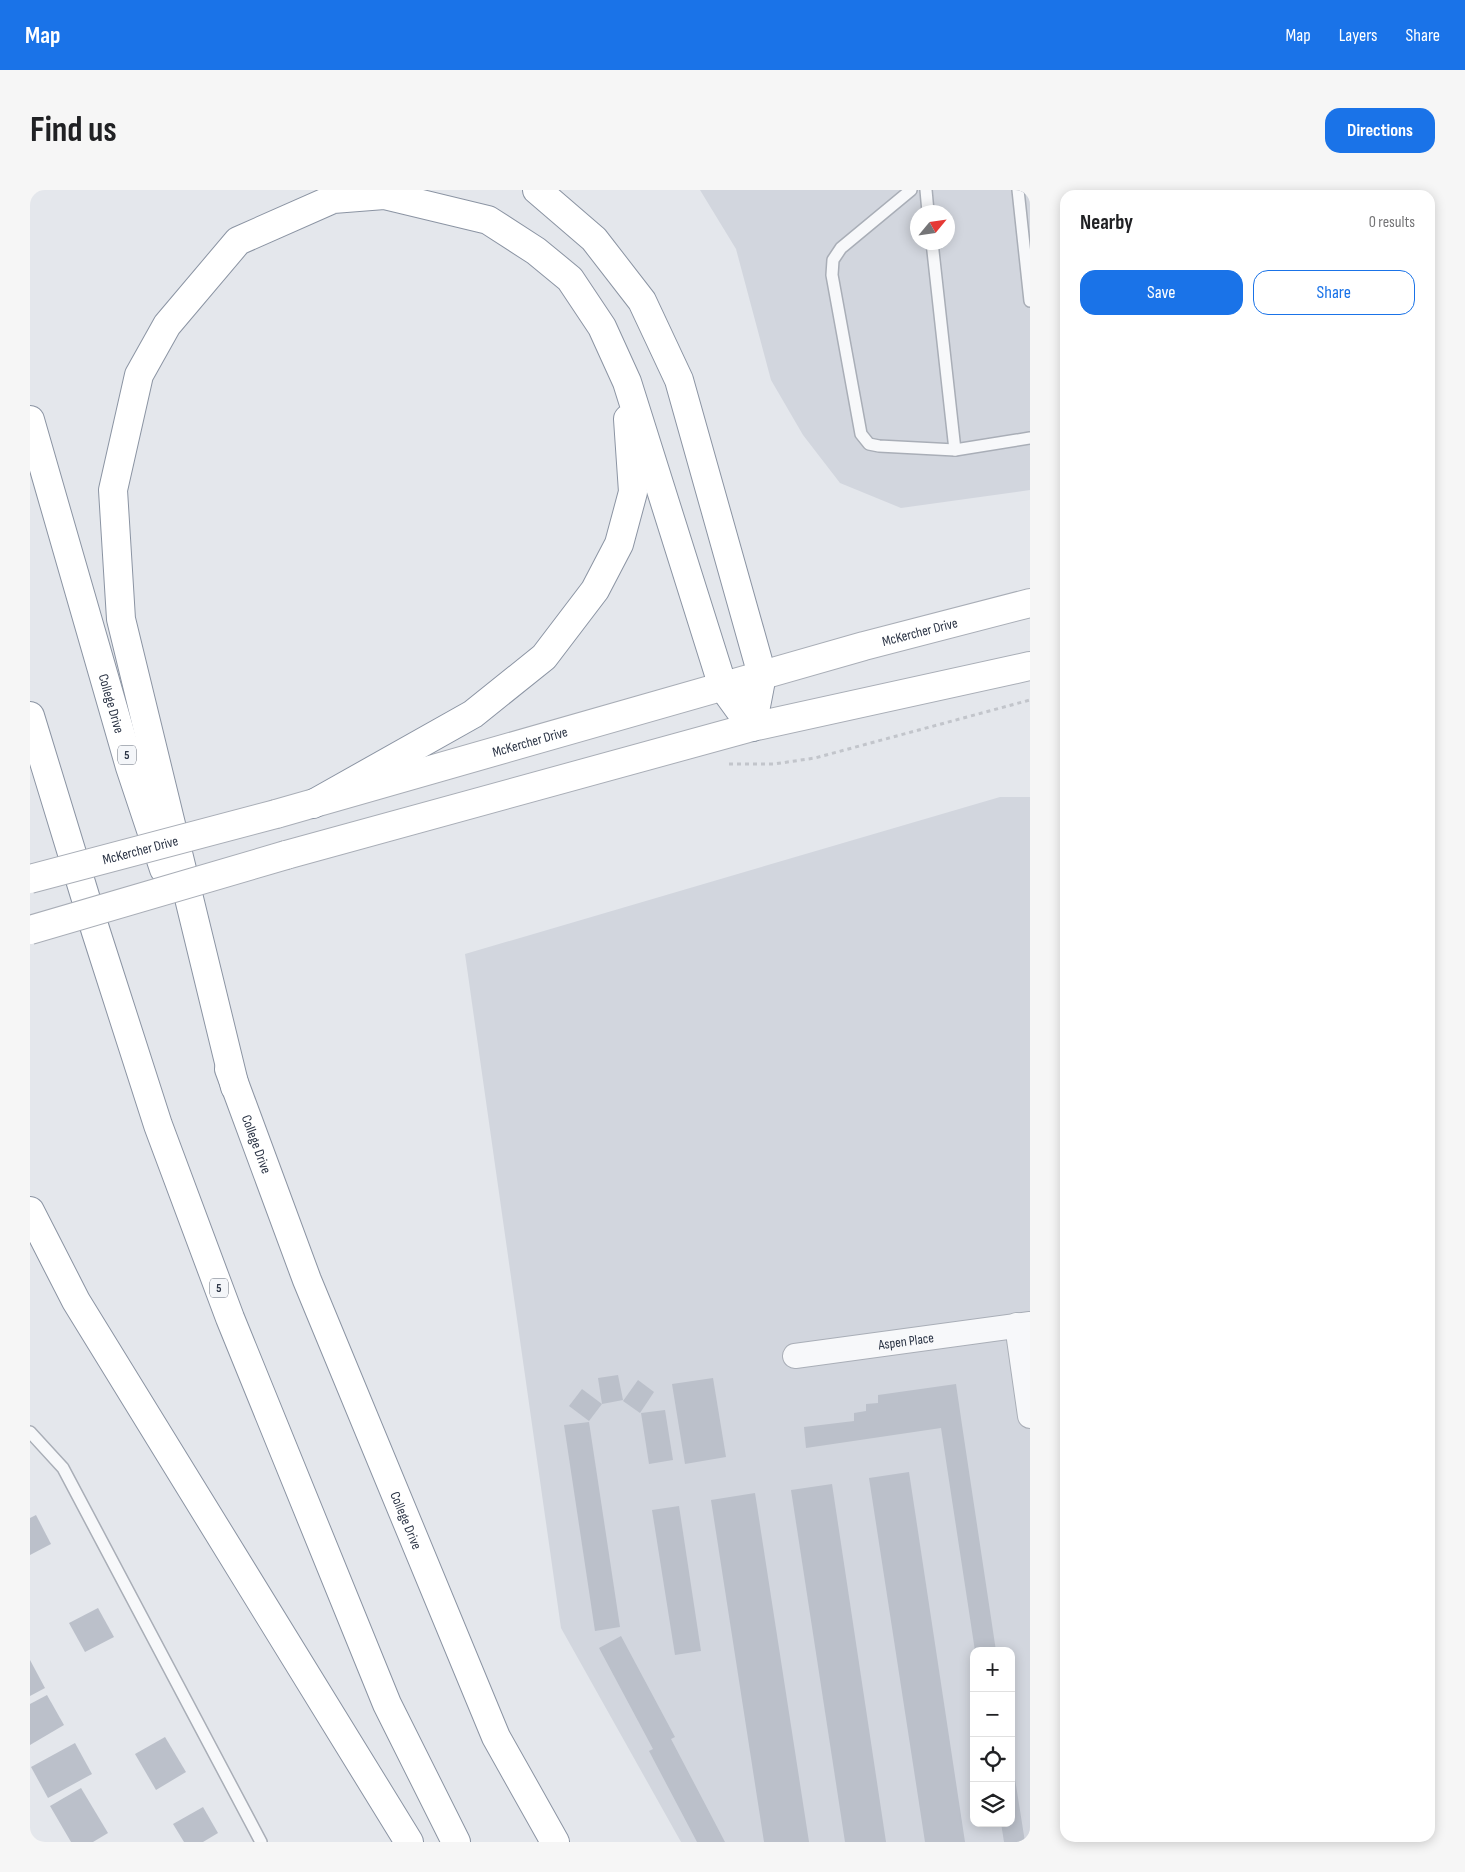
<!DOCTYPE html>
<meta charset="utf-8">
<style>
:root{--surface:#fff;--page:#f6f6f6;--text:#202124;--muted:#757577;--line:#e0e0e0;--accent:#1a73e8}
body{margin:0;font-family:"Sofia Sans Condensed",sans-serif;background:var(--page);color:var(--text)}
.controls{position:absolute;right:15px;bottom:15px;display:grid;overflow:hidden;border-radius:10px;box-shadow:0 2px 12px #0003}
.controls button{width:45px;height:45px;display:grid;place-items:center;padding:0;border:0;border-bottom:1px solid var(--line);background:var(--surface);color:var(--text);font:25px sans-serif}
.compass{position:absolute;left:880px;top:15px;width:45px;height:45px;border-radius:50%;background:var(--surface);box-shadow:0 2px 12px #0003;rotate:61deg}
.list{margin:0;padding:0;list-style:none}
h2{display:flex;justify-content:space-between;align-items:center;height:65px;margin:0;padding:0 20px;font-size:21px}
h2 small{font-size:16px;font-weight:400;color:var(--muted)}
.actions{display:flex;gap:10px;padding:15px 20px}
.actions a{flex:1;padding:11px 0;border:1px solid var(--accent);border-radius:15px;text-align:center;font-size:18px;color:var(--accent)}
.actions .main{background:var(--accent);color:#fff}
.icon{flex:none;width:28px;height:28px;fill:none;stroke:currentColor;stroke-width:2;stroke-linecap:round;stroke-linejoin:round}
.map{position:relative;flex:none;width:1000px;height:1652px;overflow:hidden;border-radius:15px}
header{display:flex;align-items:center;gap:30px;box-sizing:border-box;height:70px;padding:0 25px;background:var(--accent);color:#fff}
header strong{font-size:24px}
nav{display:flex;gap:28px;margin-inline-start:auto;font-size:18px}
.intro{display:flex;align-items:center;justify-content:space-between;box-sizing:border-box;height:120px;padding:0 30px}
h1{margin:0;font-size:35px}
.button{padding:12px 22px;border-radius:15px;background:var(--accent);color:#fff;font-size:18px;font-weight:700}
main{display:flex;gap:30px;padding:0 30px}
aside{flex:1;background:var(--surface);border-radius:15px;box-shadow:0 2px 12px #0003}
.map>svg:first-child{display:block}
.built{fill:#d2d6de;fill-rule:evenodd}
.building{fill:#bbc0ca}
.lines{fill:none;stroke-linecap:round;stroke-linejoin:round}
.lane-casing{stroke:#a9aeb7;stroke-width:14}
.street-casing{stroke:#a9aeb7;stroke-width:26}
.secondary-casing{stroke:#a9aeb7;stroke-width:30}
.highway-casing{stroke:#8b94a3;stroke-width:30}
.path{stroke:#c2c5cb;stroke-width:3;stroke-dasharray:4 4;stroke-linecap:butt}
.lane{stroke:#f7f8fa;stroke-width:11}
.street{stroke:#f7f8fa;stroke-width:24}
.secondary{stroke:#fff;stroke-width:28}
.highway{stroke:#fff;stroke-width:28}
.secondary-bridge-casing{stroke:#a9aeb7;stroke-width:30;stroke-linecap:butt}
.secondary-bridge{stroke:#fff;stroke-width:28}
.labels{text-anchor:middle;dominant-baseline:central;stroke-width:4;stroke-linejoin:round;paint-order:stroke}
.shield{fill:#f4f6f9;stroke:#676e7b;stroke-width:1}
.shield-label{font-size:12px;font-weight:bold;fill:#2b3445}
.street-label{font-size:14px;fill:#2b3445;stroke:#f4f6f9}
</style>
<header>
<strong>Map</strong>
<nav><a>Map</a><a>Layers</a><a>Share</a></nav>
</header>
<div class="intro"><h1>Find us</h1><a class="button">Directions</a></div>
<main>
<div class="map">
<svg width="1000" height="1652" viewBox="0 0 1000 1652">
<rect width="100%" height="100%" fill="#e4e7ec"/>
<g class="built">
<path d="M670 0H1000V300L871 318 810 293 773 245 741 190 706 59ZM888 22H918V52H888Z"/>
<path d="M970 607H1000V1652H651L531 1438 435 764ZM944 1461H981V1633H944Z"/>
</g>
<g class="building">
<polygon points="588,1185 593,1210 572,1214 568,1188"/>
<polygon points="683,1188 696,1267 655,1274 642,1194"/>
<polygon points="608,1190 624,1202 610,1223 593,1211"/>
<polygon points="926,1194 932,1235 966,1461 945,1461 911,1238 776,1258 774,1237 824,1231 824,1223 836,1221 836,1214 848,1213 848,1205"/>
<polygon points="552,1199 572,1214 559,1231 539,1216"/>
<polygon points="635,1220 643,1270 619,1274 611,1223"/>
<polygon points="559,1232 590,1437 565,1441 534,1235"/>
<polygon points="879,1282 935,1652 895,1652 839,1288"/>
<polygon points="802,1294 856,1652 815,1652 761,1300"/>
<polygon points="725,1303 779,1652 734,1652 681,1310"/>
<polygon points="649,1316 671,1461 645,1465 622,1320"/>
<polygon points="6,1325 21,1354 0,1365 0,1328"/>
<polygon points="68,1418 84,1447 55,1462 39,1433"/>
<polygon points="591,1446 645,1547 641,1549 695,1652 667,1652 619,1561 623,1559 569,1458"/>
<polygon points="0,1470 15,1498 0,1506"/>
<polygon points="17,1505 34,1535 0,1555 0,1514"/>
<polygon points="135,1547 156,1582 126,1600 105,1564"/>
<polygon points="45,1553 62,1584 18,1608 1,1577"/>
<polygon points="981,1570 982,1570 995,1652 974,1652 971,1633 981,1633"/>
<polygon points="51,1598 78,1643 63,1652 41,1652 20,1616"/>
<polygon points="173,1617 188,1643 173,1652 154,1652 143,1634"/>
</g>
<g class="lines">
<g class="lane-casing">
<g id="lane">
<polyline points="881,0 811,58 803,70 802,85 831,244 839,254 849,256 925,260 1000,248"/>
<polyline points="896,0 898,22"/>
<polyline points="988,0 1000,111"/>
<polyline points="902,52 925,260"/>
<polyline points="0,1242 33,1278 231,1652"/>
</g>
</g>
<g class="street-casing">
<g id="street">
<polyline points="987,1135 1000,1226"/>
<path id="s1" d="M765 1166 1000 1134"/>
</g>
</g>
<g class="secondary-casing">
<g id="secondary">
<path id="s2" d="M246 624 834 456 1000 413"/>
<polyline points="256,665 722,537 1000,476"/>
</g>
</g>
<g class="highway-casing">
<g id="highway">
<polyline points="507,0 564,49 612,111 649,190 732,485 722,537"/>
<path id="s3" d="M0 230 100 577 134 679"/>
<polyline points="0,526 66,742 128,935 200,1128 357,1514 426,1652"/>
<polyline points="283,614 443,524 514,467 565,400 589,354 603,302 598,229"/>
<path id="s4" d="M199 879 277 1090 466 1547 525 1652"/>
<polyline points="205,897 91,429 83,300 109,185 137,135 208,51 303,9 354,5 458,30 506,61 540,89 572,137 597,192 693,497 722,537"/>
<polyline points="0,1021 46,1111 379,1652"/>
</g>
</g>
<polyline class="path" points="699,574 744,574 785,568 1000,510"/>
<use href="#lane" class="lane"/>
<use href="#street" class="street"/>
<use href="#secondary" class="secondary"/>
<use href="#highway" class="highway"/>
<g class="secondary-bridge-casing">
<g id="secondary-bridge">
<path id="s5" d="M0 689 246 624"/>
<polyline points="0,740 256,665"/>
</g>
</g>
<use href="#secondary-bridge" class="secondary-bridge"/>
</g>
<g class="labels">
<g class="shield">
<rect x="88" y="555.5" width="18" height="19" rx="4"/>
<rect x="180" y="1088.5" width="18" height="19" rx="4"/>
</g>
<g class="shield-label">
<text x="97" y="565">5</text>
<text x="189" y="1098">5</text>
</g>
<g class="street-label">
<text stroke="none"><textPath href="#s2" startOffset="669">McKercher Drive</textPath></text>
<text stroke="none"><textPath href="#s3" startOffset="295">College Drive</textPath></text>
<text stroke="none"><textPath href="#s2" startOffset="264">McKercher Drive</textPath></text>
<text stroke="none"><textPath href="#s5" startOffset="114">McKercher Drive</textPath></text>
<text stroke="none"><textPath href="#s4" startOffset="80">College Drive</textPath></text>
<text stroke="none"><textPath href="#s1" startOffset="112">Aspen Place</textPath></text>
<text stroke="none"><textPath href="#s4" startOffset="485">College Drive</textPath></text>
</g>
</g>
</svg>
<div class="controls">
<button>+</button>
<button>−</button>
<button><svg class="icon" aria-label="locate" viewBox="0 0 24 24"><circle cx="12" cy="12" r="6"/><path d="M12 2v4M12 18v4M2 12h4M18 12h4"/></svg></button>
<button><svg class="icon" aria-label="layers" viewBox="0 0 24 24"><path d="M12 4l9 5-9 5-9-5zM3 14l9 5 9-5"/></svg></button>
</div>
<svg class="compass" viewBox="-18 -18 36 36"><path d="M0-13l5 13h-10z" fill="#e53935"/><path d="M0 13l5-13h-10z" fill="#757577"/></svg>
</div>
<aside>
<h2>Nearby<small>0 results</small></h2>
<ul class="list">
</ul>
<div class="actions"><a class="main">Save</a><a>Share</a></div>
</aside>
</main>
